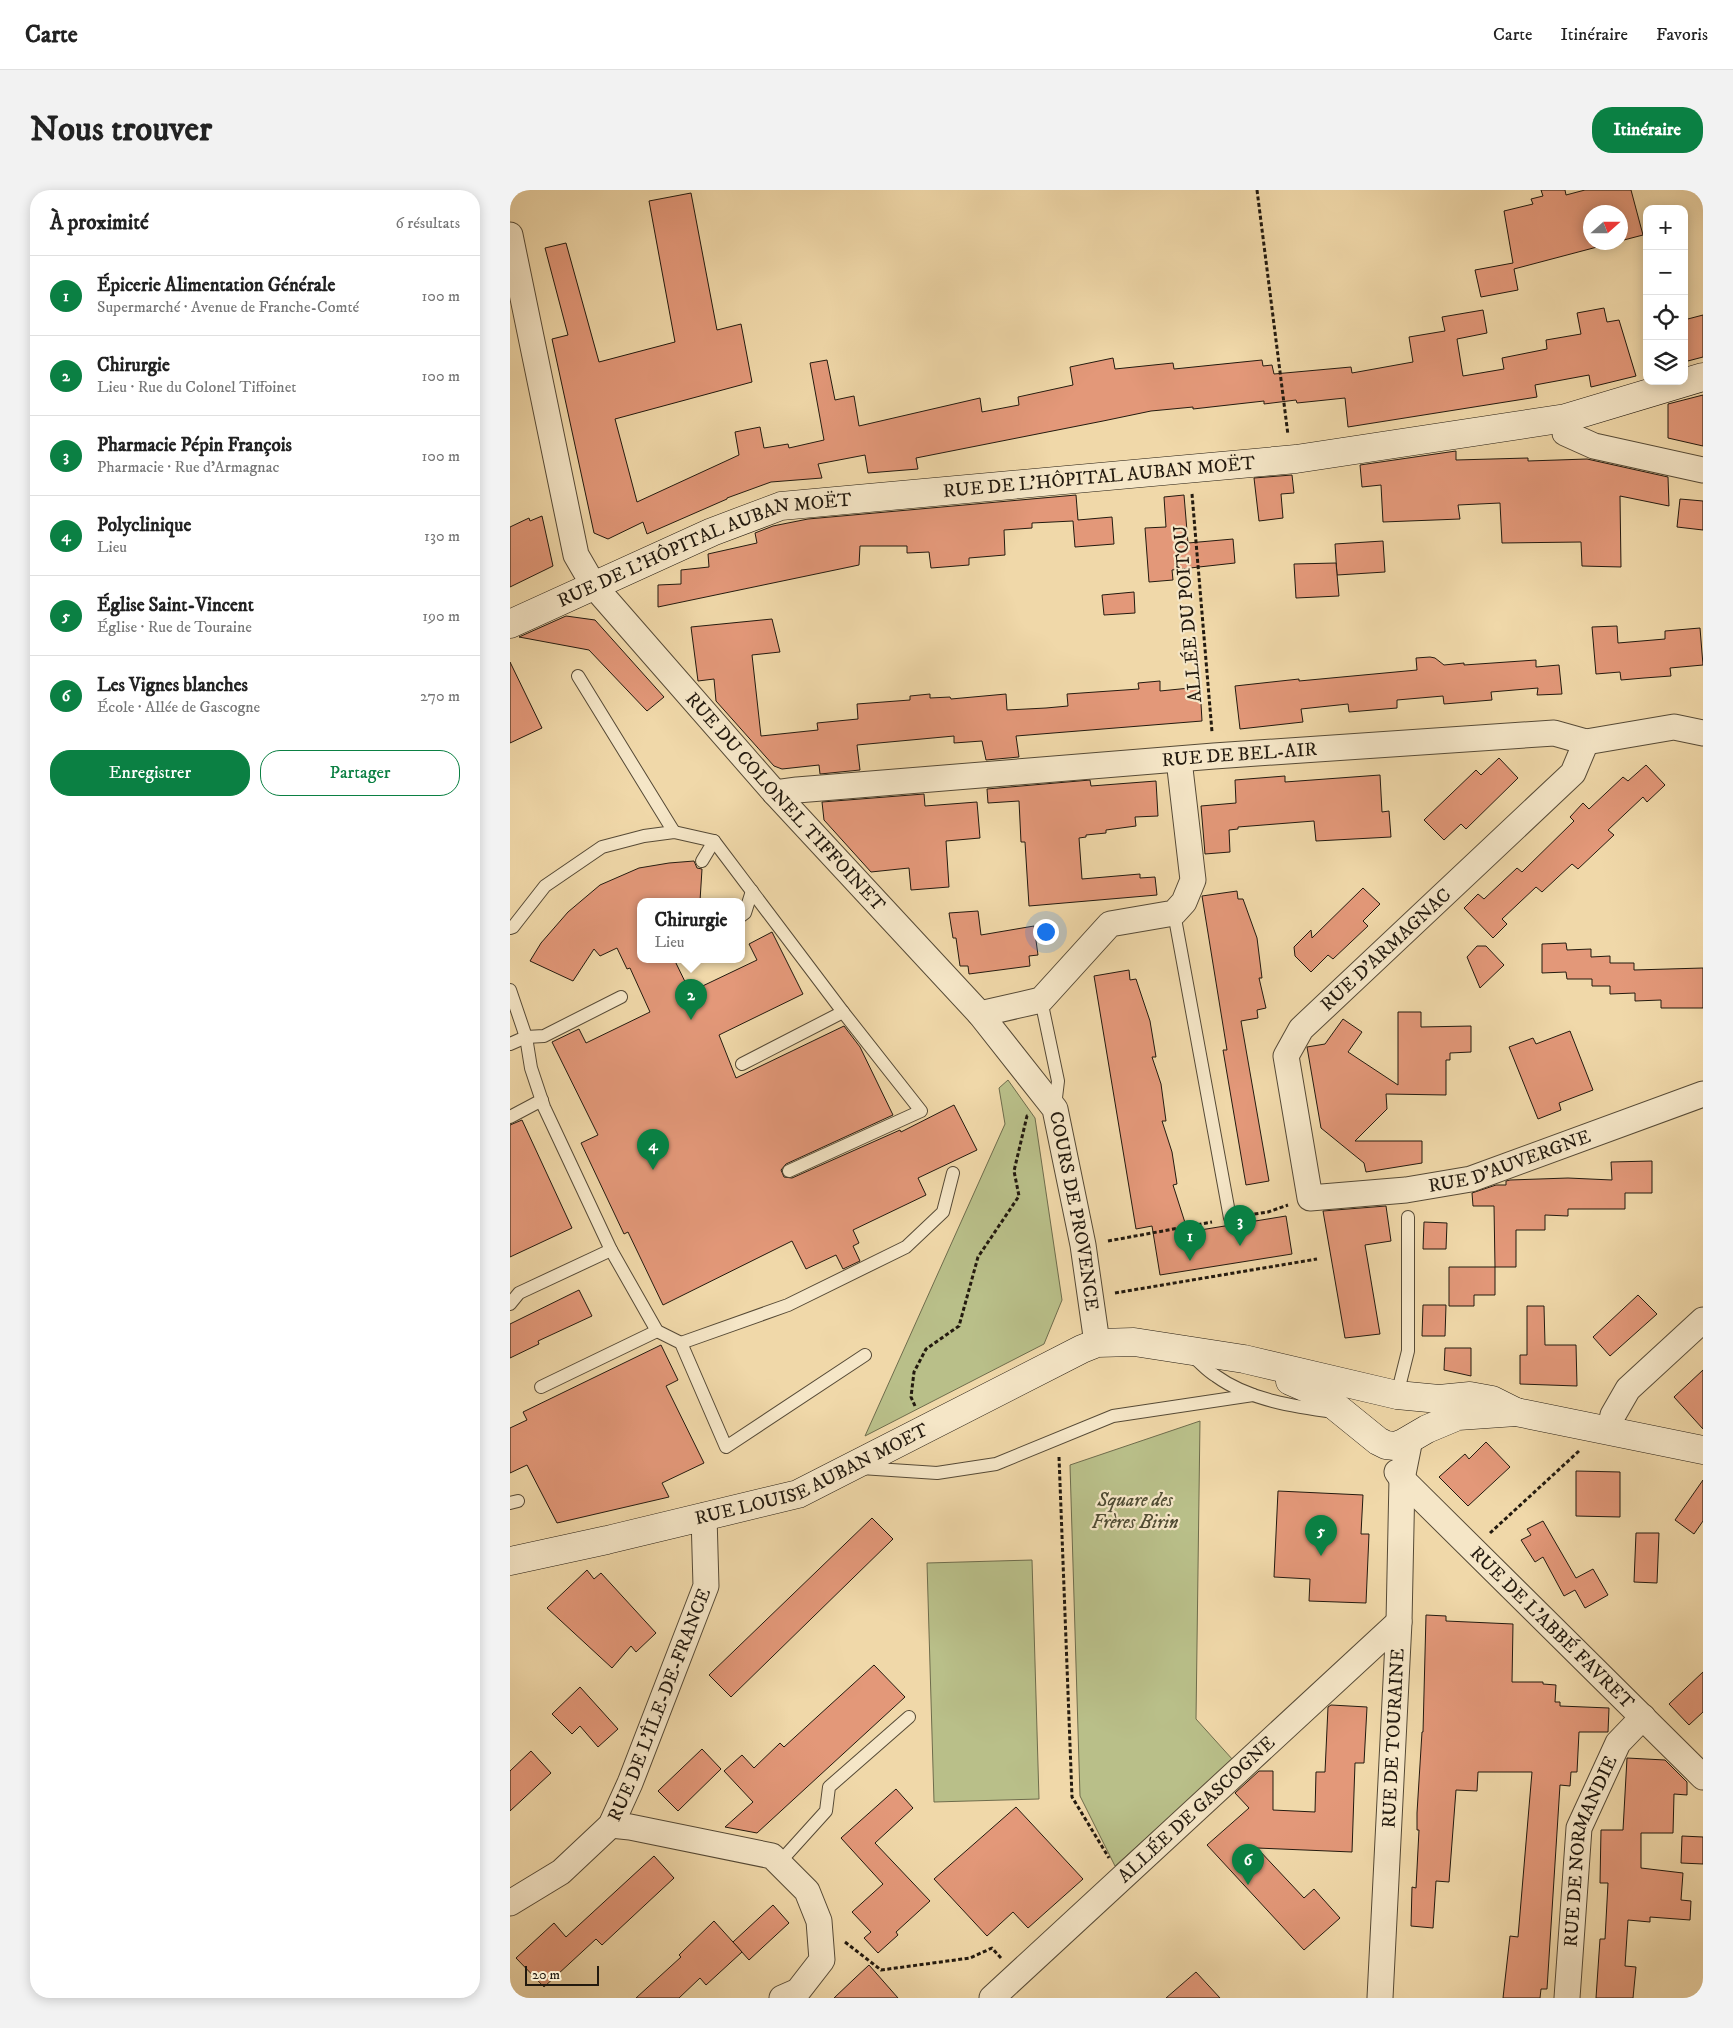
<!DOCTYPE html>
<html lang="fr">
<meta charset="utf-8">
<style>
:root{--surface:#fff;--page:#f2f2f2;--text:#222;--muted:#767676;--line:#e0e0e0;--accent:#0b8043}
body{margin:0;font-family:"IM FELL DW Pica",serif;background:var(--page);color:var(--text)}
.controls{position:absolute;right:15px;top:15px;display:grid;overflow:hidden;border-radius:10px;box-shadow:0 2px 12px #0003}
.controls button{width:45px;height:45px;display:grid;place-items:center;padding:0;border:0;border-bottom:1px solid var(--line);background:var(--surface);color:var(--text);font:25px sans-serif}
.compass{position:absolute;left:1073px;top:15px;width:45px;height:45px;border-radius:50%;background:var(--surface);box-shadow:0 2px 12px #0003;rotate:69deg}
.scale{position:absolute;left:15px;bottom:12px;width:74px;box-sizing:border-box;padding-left:5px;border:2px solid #231a0f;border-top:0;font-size:14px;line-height:18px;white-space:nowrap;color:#231a0f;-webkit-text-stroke:4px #f5e6c7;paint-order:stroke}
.you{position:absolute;left:535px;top:741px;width:18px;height:18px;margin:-12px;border:4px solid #fff;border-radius:50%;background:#1a73e8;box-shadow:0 0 0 8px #1a73e833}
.badge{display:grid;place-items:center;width:32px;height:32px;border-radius:50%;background:var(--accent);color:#fff;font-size:16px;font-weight:700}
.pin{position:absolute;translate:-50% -41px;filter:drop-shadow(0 1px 2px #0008)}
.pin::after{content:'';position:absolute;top:26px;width:18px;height:15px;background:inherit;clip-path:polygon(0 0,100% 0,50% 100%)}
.popup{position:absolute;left:127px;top:708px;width:108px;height:65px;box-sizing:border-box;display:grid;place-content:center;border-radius:10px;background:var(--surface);filter:drop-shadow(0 1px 4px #0005);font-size:16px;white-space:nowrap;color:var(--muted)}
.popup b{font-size:19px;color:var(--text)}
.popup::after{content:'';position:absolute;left:50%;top:100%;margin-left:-10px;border:10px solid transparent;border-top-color:var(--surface)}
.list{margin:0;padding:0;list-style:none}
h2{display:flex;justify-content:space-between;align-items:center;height:65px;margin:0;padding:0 20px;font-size:21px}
h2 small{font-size:16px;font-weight:400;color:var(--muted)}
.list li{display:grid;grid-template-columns:32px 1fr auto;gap:15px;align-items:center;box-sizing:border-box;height:80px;padding:0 20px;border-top:1px solid var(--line)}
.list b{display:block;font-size:19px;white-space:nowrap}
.list p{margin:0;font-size:16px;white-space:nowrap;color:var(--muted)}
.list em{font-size:16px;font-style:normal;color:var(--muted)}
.actions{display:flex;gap:10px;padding:15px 20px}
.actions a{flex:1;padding:11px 0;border:1px solid var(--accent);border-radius:20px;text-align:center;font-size:18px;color:var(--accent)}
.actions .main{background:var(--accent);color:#fff}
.icon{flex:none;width:28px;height:28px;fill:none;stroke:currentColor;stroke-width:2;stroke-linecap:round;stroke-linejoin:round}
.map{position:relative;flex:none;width:1193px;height:1808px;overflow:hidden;border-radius:20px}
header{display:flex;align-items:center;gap:30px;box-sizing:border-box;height:70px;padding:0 25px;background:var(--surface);border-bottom:1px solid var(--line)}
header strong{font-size:24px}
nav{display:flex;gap:28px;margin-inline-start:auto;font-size:18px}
.intro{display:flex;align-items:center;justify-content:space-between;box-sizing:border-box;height:120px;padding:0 30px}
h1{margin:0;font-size:35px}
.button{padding:12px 22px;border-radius:20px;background:var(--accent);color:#fff;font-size:18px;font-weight:700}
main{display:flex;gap:30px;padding:0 30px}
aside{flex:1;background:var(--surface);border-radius:20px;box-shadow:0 2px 12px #0003}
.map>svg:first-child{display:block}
.green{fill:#b9bf89;stroke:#6e6c4c}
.building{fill:#e39879;stroke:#231a0f}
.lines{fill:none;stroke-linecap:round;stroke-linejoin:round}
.lane-casing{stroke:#564a36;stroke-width:14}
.street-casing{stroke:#564a36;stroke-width:27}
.secondary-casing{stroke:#231a0f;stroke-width:29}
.path{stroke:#231a0f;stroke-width:3;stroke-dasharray:4 2.5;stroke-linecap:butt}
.lane{stroke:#f5e6c7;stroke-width:12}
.street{stroke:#f5e6c7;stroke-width:25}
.secondary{stroke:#f5e6c7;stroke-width:28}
.labels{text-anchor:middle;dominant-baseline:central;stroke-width:4.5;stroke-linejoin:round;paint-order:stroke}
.street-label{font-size:19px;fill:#231a0f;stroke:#f5e6c7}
.park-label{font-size:19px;font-style:italic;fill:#504c34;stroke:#f5e6c7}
</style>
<header>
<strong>Carte</strong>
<nav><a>Carte</a><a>Itinéraire</a><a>Favoris</a></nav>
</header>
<div class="intro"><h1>Nous trouver</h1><a class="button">Itinéraire</a></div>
<main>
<aside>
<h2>À proximité<small>6 résultats</small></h2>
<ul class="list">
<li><span class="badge">1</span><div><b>Épicerie Alimentation Générale</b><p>Supermarché · Avenue de Franche-Comté</p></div><em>100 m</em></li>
<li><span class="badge">2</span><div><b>Chirurgie</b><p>Lieu · Rue du Colonel Tiffoinet</p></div><em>100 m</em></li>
<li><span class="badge">3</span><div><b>Pharmacie Pépin François</b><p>Pharmacie · Rue d'Armagnac</p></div><em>100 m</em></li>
<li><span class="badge">4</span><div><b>Polyclinique</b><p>Lieu</p></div><em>130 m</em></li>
<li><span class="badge">5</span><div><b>Église Saint-Vincent</b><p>Église · Rue de Touraine</p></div><em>190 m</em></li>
<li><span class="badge">6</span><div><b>Les Vignes blanches</b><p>École · Allée de Gascogne</p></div><em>270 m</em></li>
</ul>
<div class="actions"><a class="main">Enregistrer</a><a>Partager</a></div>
</aside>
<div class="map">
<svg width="1193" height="1808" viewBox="0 0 1193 1808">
<rect width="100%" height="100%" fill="#f0d8a9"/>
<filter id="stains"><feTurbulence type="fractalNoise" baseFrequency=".004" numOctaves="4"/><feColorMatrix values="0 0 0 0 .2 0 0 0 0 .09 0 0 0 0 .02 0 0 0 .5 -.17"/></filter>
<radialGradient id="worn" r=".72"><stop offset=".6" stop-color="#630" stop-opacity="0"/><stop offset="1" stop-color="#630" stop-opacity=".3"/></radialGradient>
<g class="green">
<polygon points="498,890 525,928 552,1110 534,1154 355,1246 495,934 489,898"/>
<polygon points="690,1231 686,1529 723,1570 605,1676 570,1606 560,1275"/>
<polygon points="522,1370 529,1609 424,1612 417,1373"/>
</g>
<g class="building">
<polygon points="1031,0 1055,0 1056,5 1075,0 1121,0 1133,45 1110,51 1110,22 1080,22 1080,52 1106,52 1004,79 1008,100 971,107 965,80 1003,73 994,21 1023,14 1021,9 1033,6"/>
<polygon points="181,3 207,140 231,134 242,192 105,229 127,312 229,265 225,242 250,237 254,258 278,254 279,258 314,250 300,173 317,170 325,210 344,206 349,236 470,208 472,222 509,215 508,207 563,195 560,177 603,168 605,179 663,173 664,179 752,170 753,176 762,175 764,184 841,177 842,183 903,172 899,147 935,141 932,127 973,120 977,143 947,149 953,186 994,179 992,168 1037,159 1036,150 1071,144 1067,123 1094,118 1097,132 1109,130 1126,186 1081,197 1079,185 1025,195 1027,207 838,237 835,208 787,213 786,210 754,214 754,211 683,219 683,217 641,221 593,231 406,268 408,279 358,283 355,265 308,274 312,288 261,292 217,308 217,309 137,344 133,332 98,349 84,343 42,149 58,145 35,58 56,53 89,172 165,152 139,11"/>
<polygon points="1193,125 1193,167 1174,172 1174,130"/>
<polygon points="1193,205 1193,256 1158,248 1158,214"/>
<polygon points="946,261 946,270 1018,268 1018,271 1077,269 1158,287 1159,316 1110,306 1111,377 1072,376 1071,352 992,353 990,313 948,315 950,329 873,332 871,295 852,297 850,275"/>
<polygon points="782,285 784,303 771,304 773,328 749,331 744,288"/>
<polygon points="566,305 568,330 602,327 604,354 565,357 563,331 522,333 522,338 494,340 495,365 459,368 459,375 421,378 419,362 397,363 397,356 350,356 349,375 148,417 148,395 171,394 171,380 199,377 198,364 247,353 245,343 263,336 298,329"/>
<polygon points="674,305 678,353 723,349 725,373 662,380 663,390 639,392 635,338 656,337 654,307"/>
<polygon points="1170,309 1193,311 1193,340 1167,337"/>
<polygon points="32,326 43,376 0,397 0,337 19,328 20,331"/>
<polygon points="873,351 875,382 827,385 825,354"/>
<polygon points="826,373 829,406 786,408 784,374"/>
<polygon points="624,402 625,423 594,425 592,405"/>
<polygon points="56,426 85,430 154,507 137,521 79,460 9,447"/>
<polygon points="262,429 270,462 242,465 251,546 308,540 307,533 348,529 347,514 400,510 400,506 420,504 420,508 440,507 441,509 496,504 497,520 536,518 558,516 557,504 629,499 628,493 650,491 650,501 690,497 692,531 506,546 509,567 476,570 472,551 444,553 444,546 347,555 350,580 310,584 309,575 272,579 264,576 206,511 204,489 188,491 181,437"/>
<polygon points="1107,436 1108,453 1155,449 1155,441 1190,438 1193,475 1160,478 1161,486 1134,488 1111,490 1110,482 1086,484 1082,437"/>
<polygon points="920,467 925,468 934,475 954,473 954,475 1026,470 1026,477 1049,475 1052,504 1027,505 1028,498 981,502 982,510 934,514 933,506 887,510 887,518 839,522 838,514 791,519 793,532 730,539 725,496 789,489 789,491 907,480 906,468"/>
<polygon points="0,472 32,538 0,553"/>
<polygon points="989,568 1008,588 956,639 951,634 934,650 914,630 966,580 971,585"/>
<polygon points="1136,575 1155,595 1137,612 1133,607 1098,640 1104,645 1068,679 1062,674 1032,702 1026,697 992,729 997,734 983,748 954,718 968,704 974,709 1007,678 1012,682 1064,631 1060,627 1073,613 1079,619 1113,587 1118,591"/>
<polygon points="870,585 872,622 879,621 881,647 806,651 804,631 728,637 728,639 719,640 720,662 695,664 691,616 726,613 725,590 775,586 775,592"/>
<polygon points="580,590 581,596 646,591 648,626 625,627 626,636 596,640 596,643 576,645 576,647 569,648 572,689 630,684 630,688 645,687 647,705 519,716 515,652 511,652 509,611 478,613 477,599"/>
<polygon points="414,604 415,616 467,612 470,648 436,651 439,697 401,700 399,678 361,682 314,630 312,612"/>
<polygon points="184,671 187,678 192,679 190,711 131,711 131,769 164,769 180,802 247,770 239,754 262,742 293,804 209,845 226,888 334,836 350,857 383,925 276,974 271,980 274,987 282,988 390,940 391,942 444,915 467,960 408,988 416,1005 343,1040 349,1053 343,1056 350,1071 333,1079 326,1065 296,1079 282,1051 153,1115 118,1042 114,1044 71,953 88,945 42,852 69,839 76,853 140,822 120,778 117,779 107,758 90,766 84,759 63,791 20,771 31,753 58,722 90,695 129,678 159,673"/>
<polygon points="853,698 870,714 853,731 858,736 823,769 818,765 801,782 785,766 784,757 801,740 802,748"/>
<polygon points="727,701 728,709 733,709 747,748 752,788 749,788 756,818 747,820 748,828 731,831 759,991 736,995 713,860 717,860 692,706"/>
<polygon points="468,721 471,745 524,736 528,765 519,766 520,776 459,784 458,776 450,776 446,748 443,748 439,723"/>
<polygon points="1056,753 1057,760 1081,759 1081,767 1100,766 1100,773 1124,773 1124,780 1193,778 1193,818 1151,818 1151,810 1125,811 1125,803 1100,804 1100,796 1082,796 1082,789 1057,789 1056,782 1032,783 1032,754"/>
<polygon points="967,756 976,756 994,775 970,798 957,767"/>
<polygon points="619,780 620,790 626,789 640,831 646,867 642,867 651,894 656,931 652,931 662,962 667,994 663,995 678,1042 776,1026 782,1064 650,1085 642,1036 626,1039 584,786"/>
<polygon points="888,822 911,822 911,837 961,836 961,862 940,863 940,870 936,870 936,905 876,904 877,919 845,951 912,951 912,973 856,982 854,973 811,938 797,857 815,854 833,829 852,842 838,862 888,895"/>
<polygon points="1060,841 1083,900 1049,913 1051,920 1028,929 999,857 1023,848 1026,854"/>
<polygon points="12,930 62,1038 0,1067 0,935"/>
<polygon points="1142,971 1142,1003 1115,1003 1115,1019 1058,1019 1058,1026 1035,1025 1035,1040 1006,1040 1006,1077 985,1077 984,1016 963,1016 962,1003 986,995 996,995 996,991 1000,990 1058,988 1102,990 1101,972"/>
<polygon points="876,1016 881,1051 855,1055 870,1144 835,1148 813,1021"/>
<polygon points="914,1032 937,1033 936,1059 913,1059"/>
<polygon points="939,1077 985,1077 985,1105 964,1105 964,1116 939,1116"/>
<polygon points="69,1100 82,1126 28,1151 29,1154 0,1168 0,1134"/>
<polygon points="1128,1105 1147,1124 1100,1166 1083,1147"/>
<polygon points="913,1115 936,1115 935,1146 912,1146"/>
<polygon points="1017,1116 1034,1116 1035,1155 1066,1155 1067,1196 1010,1194 1010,1165 1017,1165"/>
<polygon points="151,1155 168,1190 156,1196 194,1273 152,1293 159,1307 47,1333 17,1275 0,1283 0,1238 17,1230 13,1222"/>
<polygon points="935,1158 961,1158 961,1186 934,1180"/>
<polygon points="1193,1180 1193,1239 1164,1207"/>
<polygon points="976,1252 1000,1277 958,1316 929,1287 955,1264 959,1269"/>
<polygon points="1066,1281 1110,1282 1110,1327 1066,1326"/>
<polygon points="1193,1290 1193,1331 1184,1344 1165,1330"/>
<polygon points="768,1301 853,1305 851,1344 859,1344 856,1413 799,1411 800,1389 764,1387"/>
<polygon points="362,1328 383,1349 221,1507 199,1485"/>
<polygon points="1033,1331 1066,1388 1083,1379 1098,1405 1075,1418 1065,1400 1054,1406 1033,1367 1025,1372 1011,1350 1021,1345 1017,1339"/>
<polygon points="1126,1343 1149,1343 1147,1393 1124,1392"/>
<polygon points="77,1380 84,1389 91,1383 146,1443 126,1462 121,1456 102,1478 37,1418"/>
<polygon points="916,1425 936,1426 936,1431 1003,1434 1002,1492 1033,1492 1033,1494 1046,1495 1045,1512 1050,1512 1050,1516 1099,1518 1098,1542 1069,1542 1067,1582 1061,1582 1060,1596 1050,1595 1037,1799 1031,1799 1030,1808 993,1808 1000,1746 1008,1747 1022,1582 968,1582 967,1601 946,1600 939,1692 926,1691 923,1738 901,1736 902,1697 906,1698 909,1640 907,1640 907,1623 912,1542 913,1542"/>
<polygon points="364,1475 395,1507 247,1643 215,1637 243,1612 214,1581 232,1565 244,1578 270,1553 274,1557"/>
<polygon points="1193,1482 1193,1522 1179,1535 1159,1514"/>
<polygon points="70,1497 108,1539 88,1557 70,1536 62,1544 42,1524"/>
<polygon points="821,1515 857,1517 854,1573 845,1573 842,1662 747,1658 794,1708 804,1699 830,1728 794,1760 697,1655 739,1618 725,1603 749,1581 763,1581 763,1620 805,1622 806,1582 815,1582 818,1517"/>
<polygon points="192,1559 211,1579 168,1621 148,1601"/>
<polygon points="21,1561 41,1583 0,1621 0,1581"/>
<polygon points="1117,1568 1155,1570 1177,1592 1177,1605 1164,1604 1163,1643 1131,1643 1131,1678 1173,1683 1171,1710 1181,1711 1180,1730 1140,1727 1140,1732 1118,1730 1115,1776 1126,1777 1123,1808 1086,1808 1090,1749 1095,1749 1098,1693 1090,1693 1091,1640 1113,1640"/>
<polygon points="386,1599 403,1618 365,1653 420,1711 386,1742 388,1745 368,1763 354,1748 361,1742 342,1722 373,1694 331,1648"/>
<polygon points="506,1617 573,1689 518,1738 503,1722 477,1746 424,1689"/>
<polygon points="1172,1646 1193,1647 1193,1674 1171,1673"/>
<polygon points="144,1666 164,1688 92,1755 86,1749 34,1797 6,1768 44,1733 56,1747"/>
<polygon points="263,1715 279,1733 239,1770 223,1752"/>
<polygon points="204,1731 232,1762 196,1795 190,1788 169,1808 126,1808 171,1767 169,1765"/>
<polygon points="359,1775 388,1808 324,1808 344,1789"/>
<polygon points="686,1782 710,1808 656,1808"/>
</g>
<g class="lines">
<g class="lane-casing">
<g id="lane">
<polyline points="68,486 164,642"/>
<polyline points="192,671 204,651"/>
<polyline points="664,723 720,1028"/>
<polyline points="231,726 235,723 242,701"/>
<polyline points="0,738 3,737 35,696 92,657 134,646 164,642 204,651 333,822 411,921 279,981"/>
<polyline points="0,800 16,847 21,878 34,917 101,1060 147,1141 171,1153 216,1257 355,1165"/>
<polyline points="531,810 548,891 545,916"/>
<polyline points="0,854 16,847 34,846 111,807"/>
<polyline points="232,874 333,822"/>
<polyline points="0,927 32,910"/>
<polyline points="0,1114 9,1103 101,1060"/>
<polyline points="171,1153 278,1115 396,1057 433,1022 443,983"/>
<path d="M682 1166C690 1172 697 1181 706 1186 739 1210 786 1217 825 1222"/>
<polyline points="31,1197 147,1141"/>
<polyline points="887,1205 898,1161 898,1027"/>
<polyline points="351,1278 427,1283 486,1274 603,1226 743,1205"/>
<polyline points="0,1313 8,1311"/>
<polyline points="269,1673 316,1621 319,1597 399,1527"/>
</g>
</g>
<g class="street-casing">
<g id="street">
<path id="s1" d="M0 45 66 365 84 396 265 603 470 824 545 919 573 1055 587 1153"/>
<polyline points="1056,228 1055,243 1084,256 1193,280"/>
<path id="s2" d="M1076 552 1063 583 791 839 776 866 800 1008 896 1000 961 989 1193 904"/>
<path id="s3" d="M265 603 287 600 704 566 1044 543 1076 552 1164 537 1193 543"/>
<polyline points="470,824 531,810 600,734 664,723 674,712 683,690 669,570"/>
<polyline points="1099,1241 1103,1225 1118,1199 1193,1130"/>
<path id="s4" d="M887 1282 892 1289 1193 1587"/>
<polyline points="101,1635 120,1637 262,1666 297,1701 309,1731 312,1770 288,1801 272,1808"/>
<path id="s5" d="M0 1713 51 1682 101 1635 120 1593 196 1396 194 1326"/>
<path id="s6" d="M482 1808 889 1432"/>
<path id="s7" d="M870 1808 889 1432 892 1289 900 1249"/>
<path id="s8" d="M1057 1808 1069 1638 1108 1553 1133 1527"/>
</g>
</g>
<g class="secondary-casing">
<g id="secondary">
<path id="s9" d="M0 434 202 342 271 316 786 269 1056 228 1193 187"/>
<polyline points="780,1191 810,1204 868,1251 876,1255 885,1256 893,1253 917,1239 948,1226 1006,1222 1193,1260"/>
<path id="s10" d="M0 1371 97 1350 288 1304 572 1159 587 1153 624 1152 734 1169 887 1205 929 1209 960 1206 982 1210 1006 1222"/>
</g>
</g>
<g class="path">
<polyline points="747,0 778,245"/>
<polyline points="682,304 702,542"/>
<polyline points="738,1025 758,1022 778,1015"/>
<polyline points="598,1051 702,1032"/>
<polyline points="605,1103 807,1069"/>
<polyline points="405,1216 401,1207 404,1182 416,1159 449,1136 468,1067 509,1006 504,981 517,926 520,925"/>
<polyline points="549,1267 562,1607 599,1668"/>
<polyline points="980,1343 1069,1261"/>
<polyline points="335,1752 371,1780 460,1768 482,1758 491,1768"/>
</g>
<use href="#lane" class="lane"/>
<use href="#street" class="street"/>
<use href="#secondary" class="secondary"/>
</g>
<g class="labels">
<g class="street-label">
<text stroke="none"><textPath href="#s9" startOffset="615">RUE DE L'HÔPITAL AUBAN MOËT</textPath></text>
<text stroke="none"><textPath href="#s9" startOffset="210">RUE DE L'HÔPITAL AUBAN MOËT</textPath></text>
<text transform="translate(678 424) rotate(-95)">ALLÉE DU POITOU</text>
<text stroke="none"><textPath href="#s3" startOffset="466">RUE DE BEL-AIR</textPath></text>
<text stroke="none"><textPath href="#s1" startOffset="651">RUE DU COLONEL TIFFOINET</textPath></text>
<text transform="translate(876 760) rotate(-43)">RUE D'ARMAGNAC</text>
<text stroke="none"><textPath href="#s2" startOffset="786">RUE D'AUVERGNE</textPath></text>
<text stroke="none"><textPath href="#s1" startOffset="1164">COURS DE PROVENCE</textPath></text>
<text stroke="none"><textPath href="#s10" startOffset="315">RUE LOUISE AUBAN MOET</textPath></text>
<text stroke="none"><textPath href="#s4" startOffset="220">RUE DE L'ABBÉ FAVRET</textPath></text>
<text stroke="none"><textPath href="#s5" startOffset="258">RUE DE L'ÎLE-DE-FRANCE</textPath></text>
<text stroke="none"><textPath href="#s7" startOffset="260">RUE DE TOURAINE</textPath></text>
<text stroke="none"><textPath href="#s6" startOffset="278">ALLÉE DE GASCOGNE</textPath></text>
<text stroke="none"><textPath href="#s8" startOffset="150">RUE DE NORMANDIE</textPath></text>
</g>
<g class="park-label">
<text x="625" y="1310">Square des<tspan x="625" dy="22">Frères Birin</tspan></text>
</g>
</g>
<rect width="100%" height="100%" filter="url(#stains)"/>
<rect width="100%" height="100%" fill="url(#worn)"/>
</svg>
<div class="controls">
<button>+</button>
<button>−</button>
<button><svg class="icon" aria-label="locate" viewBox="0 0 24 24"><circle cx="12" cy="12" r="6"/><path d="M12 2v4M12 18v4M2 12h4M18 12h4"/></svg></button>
<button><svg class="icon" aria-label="layers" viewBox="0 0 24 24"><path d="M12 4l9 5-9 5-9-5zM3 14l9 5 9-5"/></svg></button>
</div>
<svg class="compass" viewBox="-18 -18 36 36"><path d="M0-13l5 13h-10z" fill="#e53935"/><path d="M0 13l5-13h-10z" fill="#767676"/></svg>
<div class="scale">20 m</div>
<div class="you"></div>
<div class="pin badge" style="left:680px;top:1071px">1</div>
<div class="pin badge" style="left:181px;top:830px">2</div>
<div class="popup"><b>Chirurgie</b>Lieu</div>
<div class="pin badge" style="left:730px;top:1056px">3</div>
<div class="pin badge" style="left:143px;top:980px">4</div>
<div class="pin badge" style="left:811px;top:1366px">5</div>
<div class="pin badge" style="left:738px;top:1695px">6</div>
</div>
</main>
